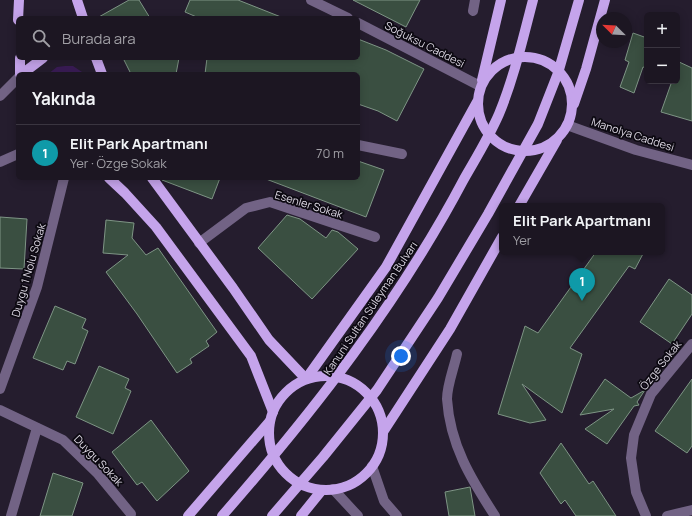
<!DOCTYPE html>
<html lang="tr">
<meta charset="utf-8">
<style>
:root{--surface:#1c1622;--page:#251f2a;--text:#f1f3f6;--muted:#a09fa5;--line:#3a3540;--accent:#2dd884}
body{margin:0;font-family:Manrope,sans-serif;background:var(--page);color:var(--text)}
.controls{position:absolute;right:12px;top:12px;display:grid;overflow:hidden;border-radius:6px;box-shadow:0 2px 10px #0003}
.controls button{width:36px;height:36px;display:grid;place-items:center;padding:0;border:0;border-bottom:1px solid var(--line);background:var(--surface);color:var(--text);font:20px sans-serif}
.compass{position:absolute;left:596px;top:12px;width:36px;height:36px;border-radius:50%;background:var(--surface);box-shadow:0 2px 10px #0003;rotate:294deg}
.you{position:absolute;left:401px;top:356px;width:14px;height:14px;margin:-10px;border:3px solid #fff;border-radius:50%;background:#1a73e8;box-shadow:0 0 0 6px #1a73e833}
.badge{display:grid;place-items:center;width:26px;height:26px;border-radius:50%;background:var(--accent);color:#fff;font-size:13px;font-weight:700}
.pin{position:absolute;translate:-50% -33px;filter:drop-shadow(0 1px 2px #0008)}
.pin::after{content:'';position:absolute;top:21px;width:14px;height:12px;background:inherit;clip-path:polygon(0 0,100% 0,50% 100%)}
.popup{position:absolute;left:499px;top:203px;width:166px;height:52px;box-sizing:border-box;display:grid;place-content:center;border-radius:6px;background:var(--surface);filter:drop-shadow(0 1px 3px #0005);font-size:13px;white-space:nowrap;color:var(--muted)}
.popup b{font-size:15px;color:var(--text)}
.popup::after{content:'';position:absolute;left:50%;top:100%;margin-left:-8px;border:8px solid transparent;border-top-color:var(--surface)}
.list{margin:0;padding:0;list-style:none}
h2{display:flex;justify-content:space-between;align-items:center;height:52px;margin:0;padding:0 16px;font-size:17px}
h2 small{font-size:13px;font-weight:400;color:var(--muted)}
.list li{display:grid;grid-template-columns:26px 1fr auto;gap:12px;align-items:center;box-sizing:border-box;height:56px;padding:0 16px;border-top:1px solid var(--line)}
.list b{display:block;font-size:15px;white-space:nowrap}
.list p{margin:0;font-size:13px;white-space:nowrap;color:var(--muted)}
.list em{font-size:13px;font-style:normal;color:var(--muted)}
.icon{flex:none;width:22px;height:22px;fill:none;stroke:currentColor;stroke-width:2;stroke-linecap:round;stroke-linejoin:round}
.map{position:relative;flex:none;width:692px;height:516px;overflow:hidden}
.search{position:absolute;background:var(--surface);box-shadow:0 2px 10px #0003;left:16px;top:16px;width:344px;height:44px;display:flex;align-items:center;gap:10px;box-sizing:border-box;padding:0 14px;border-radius:6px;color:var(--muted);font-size:15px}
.panel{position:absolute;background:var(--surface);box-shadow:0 2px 10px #0003;left:16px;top:72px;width:344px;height:108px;border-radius:6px}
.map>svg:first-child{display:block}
.green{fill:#3a1c56}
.building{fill:#3a4f41;stroke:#7e9585}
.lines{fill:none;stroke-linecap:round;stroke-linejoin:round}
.minor{stroke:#726385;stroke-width:10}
.major{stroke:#c5a4eb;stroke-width:10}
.labels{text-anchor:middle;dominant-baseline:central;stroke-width:3.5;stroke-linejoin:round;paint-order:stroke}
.street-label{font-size:11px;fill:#dbd6e2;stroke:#0c0911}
</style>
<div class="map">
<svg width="692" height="516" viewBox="0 0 692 516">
<rect width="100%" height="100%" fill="#251d2e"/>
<polygon class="green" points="65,66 73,66 85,74 48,74 57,67"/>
<g class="building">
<polygon points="129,0 139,0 150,18 97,18"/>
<polygon points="190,0 238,0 281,17 199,18 185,12"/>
<polygon points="353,0 420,0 406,27"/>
<polygon points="633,33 647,38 645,47 647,48 647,68 643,67 634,93 620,87 629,62 625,60"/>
<polygon points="358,39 386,50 424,69 397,121 378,111 358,104 358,74 205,74 207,58 358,58"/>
<polygon points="123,58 179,58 176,74 131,74"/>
<polygon points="677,61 692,68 692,121 661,112 672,81 677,81"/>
<polygon points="358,161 384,170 366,217 266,179 266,178 358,178"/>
<polygon points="160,178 220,178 212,199 162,180"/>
<polygon points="287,215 300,219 326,238 332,230 338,232 358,249 312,299 258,248"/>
<polygon points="0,217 27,219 24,269 0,268"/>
<polygon points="106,220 134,223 132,238 146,255 158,248 217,332 206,341 209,346 190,359 192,363 177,373 137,314 106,272 128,255 103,253"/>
<polygon points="596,252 644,252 635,269 629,266 570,348 582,354 562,413 522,384 546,420 530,423 498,414 525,326 538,333"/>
<polygon points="669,279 692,295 692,314 672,344 640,322"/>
<polygon points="55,306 86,319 82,328 88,331 75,364 67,361 63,370 33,358"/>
<polygon points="99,366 129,379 125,388 131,391 113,434 76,417"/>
<polygon points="605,379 631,398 645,390 637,402 639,405 634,406 607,444 585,429 614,409 580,415"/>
<polygon points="692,379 692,446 687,453 655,431"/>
<polygon points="151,420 189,471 157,501 142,482 137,485 112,452"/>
<polygon points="561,443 589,484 593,481 616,516 576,516 565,500 561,504 540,473"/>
<polygon points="53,473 83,483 72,516 40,516"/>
<polygon points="470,487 475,516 449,516 445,492"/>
</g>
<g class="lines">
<g class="minor">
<polyline points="311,0 348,18"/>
<polyline points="473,11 475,0"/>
<polyline points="358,23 480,86"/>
<polyline points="0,96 18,78"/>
<polyline points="567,125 636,150 692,165"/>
<polyline points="358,145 402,154"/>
<polyline points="0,162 18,154"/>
<polyline points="199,243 246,208 270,202 375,237"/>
<path d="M457 354C454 368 447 385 447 399 450 445 471 479 495 516"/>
<polyline points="0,389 37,287 64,178"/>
<polyline points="0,410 63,440 98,474 131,514"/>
<polyline points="372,466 384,501 397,516"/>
<polyline points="333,489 358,516"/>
<polyline points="11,516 37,428"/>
<polyline points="646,516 636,492 631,458 634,435 651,394 692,344"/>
<polyline points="667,516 692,510"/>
</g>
<g class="major">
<polyline points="77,0 83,18"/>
<polyline points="18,20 19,0"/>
<circle cx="525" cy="104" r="47"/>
<polyline points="20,58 20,74"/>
<polyline points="96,58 102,74"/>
<polyline points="22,74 43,58"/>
<polyline points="482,80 501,0"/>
<polyline points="574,104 586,69 605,0"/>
<polyline points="109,178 125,193 156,227 251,356 273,412"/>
<polyline points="152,178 233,288 269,340 306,379"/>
<polyline points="519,206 557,140"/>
<circle cx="326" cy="433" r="57"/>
<polyline points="306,379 386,267 477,102"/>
<polyline points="383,432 450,329 502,237"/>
<polyline points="188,516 270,421"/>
<path d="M222 516C314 411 399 302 464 179 476 158 489 137 499 114 514 78 523 38 533 0"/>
<polyline points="272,516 323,457 377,390 438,298 488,214 538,124 558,73 579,0"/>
<polyline points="301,516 322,490"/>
</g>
</g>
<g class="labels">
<g class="street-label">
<text transform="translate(425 44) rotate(27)">Soğuksu Caddesi</text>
<text transform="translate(633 134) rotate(18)">Manolya Caddesi</text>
<text transform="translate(309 204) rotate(17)">Esenler Sokak</text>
<text transform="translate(28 270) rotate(-74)">Duygu 1 Nolu Sokak</text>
<text transform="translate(370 308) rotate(-56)">Kanuni Sultan Süleyman Bulvarı</text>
<text transform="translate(660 365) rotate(-52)">Özge Sokak</text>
<text transform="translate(99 460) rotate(46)">Duygu Sokak</text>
</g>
</g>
</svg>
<div class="controls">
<button>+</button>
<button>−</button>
</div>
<svg class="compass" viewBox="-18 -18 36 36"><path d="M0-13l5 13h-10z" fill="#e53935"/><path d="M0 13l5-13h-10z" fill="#a09fa5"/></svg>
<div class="you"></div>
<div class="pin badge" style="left:582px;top:301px;background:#0f9aa8">1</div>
<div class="popup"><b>Elit Park Apartmanı</b>Yer</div>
<div class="search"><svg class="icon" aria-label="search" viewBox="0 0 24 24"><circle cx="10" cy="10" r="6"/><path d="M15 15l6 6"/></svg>Burada ara</div>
<section class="panel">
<h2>Yakında<small></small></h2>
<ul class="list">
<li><span class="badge" style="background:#0f9aa8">1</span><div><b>Elit Park Apartmanı</b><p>Yer · Özge Sokak</p></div><em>70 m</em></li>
</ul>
</section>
</div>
